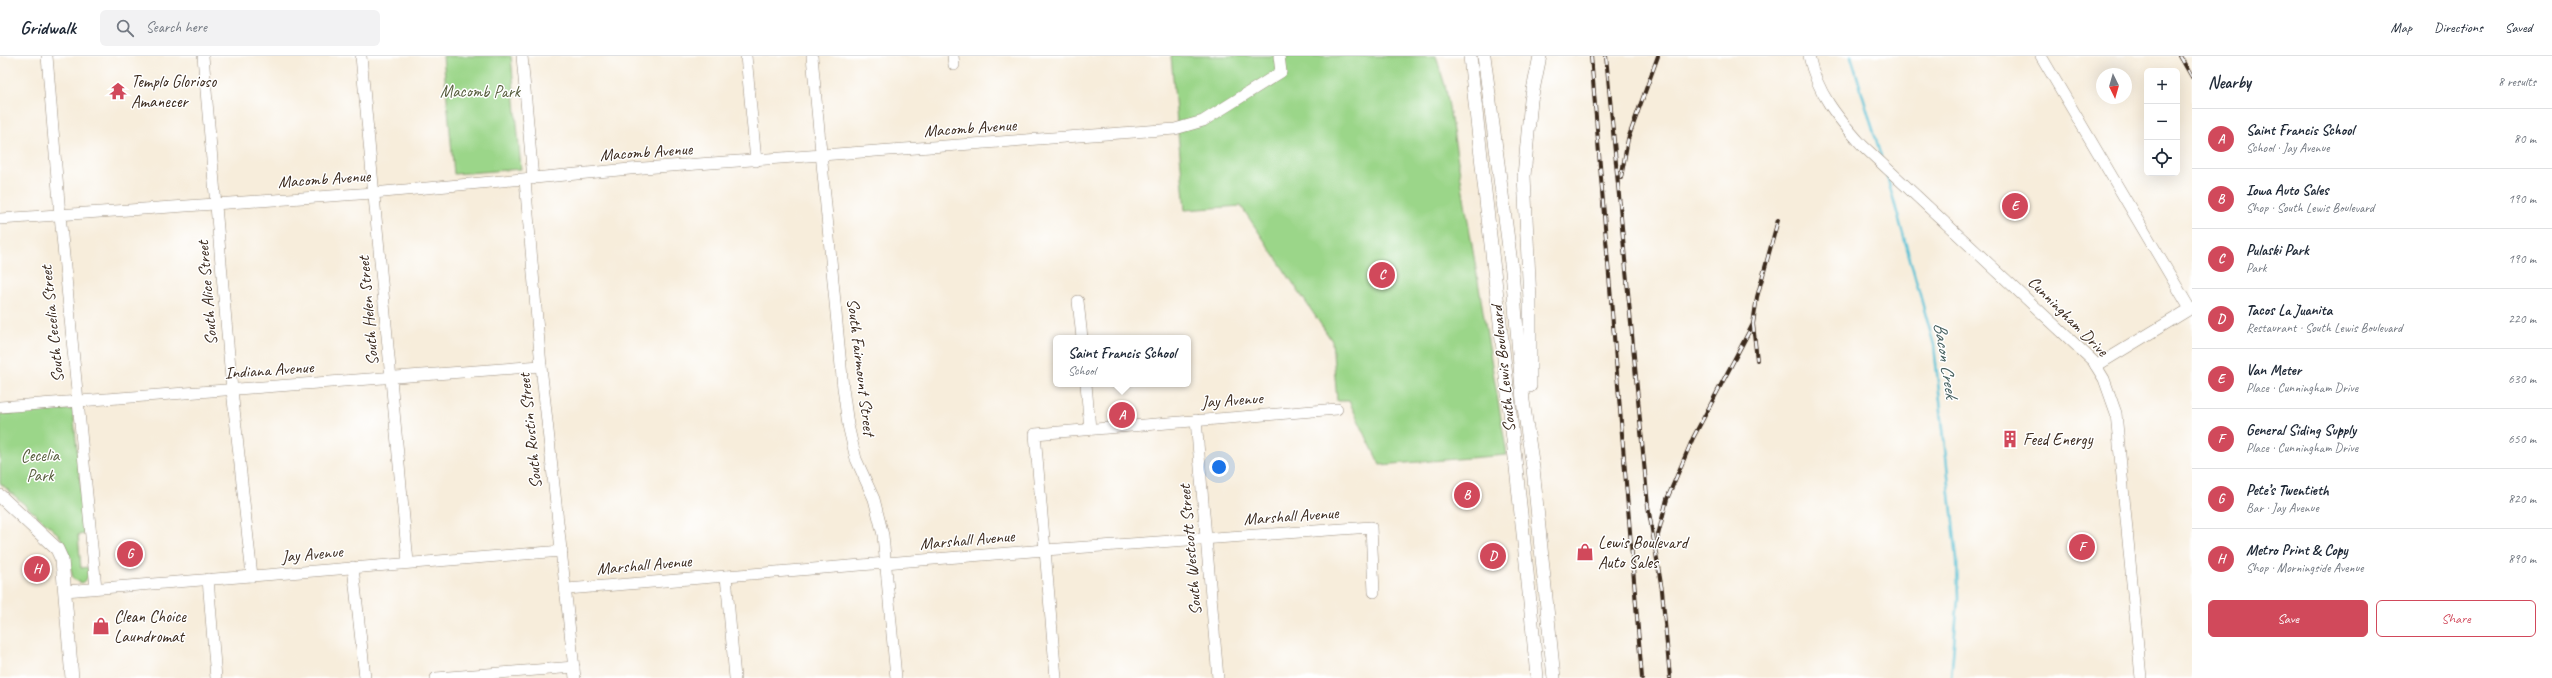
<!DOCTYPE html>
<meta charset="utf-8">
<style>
:root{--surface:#fff;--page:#f2f2f3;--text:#1f2937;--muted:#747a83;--line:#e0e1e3;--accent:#d1495b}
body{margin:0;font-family:Caveat,sans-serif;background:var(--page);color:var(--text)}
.controls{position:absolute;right:12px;top:12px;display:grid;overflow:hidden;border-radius:6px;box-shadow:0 4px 16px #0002}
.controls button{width:36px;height:36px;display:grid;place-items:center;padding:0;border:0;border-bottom:1px solid var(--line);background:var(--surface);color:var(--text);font:20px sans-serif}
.compass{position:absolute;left:2096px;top:12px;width:36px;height:36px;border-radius:50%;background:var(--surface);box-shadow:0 4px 16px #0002;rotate:175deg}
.you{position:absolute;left:1219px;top:411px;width:14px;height:14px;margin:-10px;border:3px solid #fff;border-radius:50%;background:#1a73e8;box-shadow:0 0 0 6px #1a73e833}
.badge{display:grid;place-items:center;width:26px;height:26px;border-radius:50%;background:var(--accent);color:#fff;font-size:13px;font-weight:700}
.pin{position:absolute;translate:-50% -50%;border:2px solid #fff;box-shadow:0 1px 4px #0006}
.popup{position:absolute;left:1053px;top:279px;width:138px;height:52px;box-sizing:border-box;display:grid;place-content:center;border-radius:6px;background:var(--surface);filter:drop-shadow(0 1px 3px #0005);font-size:13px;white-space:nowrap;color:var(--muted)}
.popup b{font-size:15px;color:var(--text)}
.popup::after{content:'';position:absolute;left:50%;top:100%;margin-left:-8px;border:8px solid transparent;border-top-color:var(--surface)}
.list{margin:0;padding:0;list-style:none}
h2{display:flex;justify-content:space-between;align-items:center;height:52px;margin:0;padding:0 16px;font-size:17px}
h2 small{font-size:13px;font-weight:400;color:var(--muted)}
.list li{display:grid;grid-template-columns:26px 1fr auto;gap:12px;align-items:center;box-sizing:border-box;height:60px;padding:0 16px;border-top:1px solid var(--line)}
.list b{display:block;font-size:15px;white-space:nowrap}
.list p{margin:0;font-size:13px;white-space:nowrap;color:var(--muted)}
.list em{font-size:13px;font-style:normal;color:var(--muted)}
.actions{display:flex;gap:8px;padding:12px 16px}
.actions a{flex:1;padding:9px 0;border:1px solid var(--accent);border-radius:6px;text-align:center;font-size:14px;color:var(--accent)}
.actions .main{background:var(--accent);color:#fff}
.icon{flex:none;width:22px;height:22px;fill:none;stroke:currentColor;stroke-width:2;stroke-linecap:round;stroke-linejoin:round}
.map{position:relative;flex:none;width:2192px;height:622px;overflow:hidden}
header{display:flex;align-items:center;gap:24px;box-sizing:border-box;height:56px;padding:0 20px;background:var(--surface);border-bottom:1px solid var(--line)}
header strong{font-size:19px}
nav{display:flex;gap:22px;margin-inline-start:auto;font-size:14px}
.search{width:280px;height:36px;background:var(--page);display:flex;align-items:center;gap:10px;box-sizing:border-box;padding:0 14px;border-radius:6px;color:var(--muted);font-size:15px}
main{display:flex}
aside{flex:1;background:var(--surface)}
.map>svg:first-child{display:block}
.green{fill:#9bd689;stroke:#6b8054}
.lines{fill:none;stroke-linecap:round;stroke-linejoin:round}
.stream{stroke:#58c1d5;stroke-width:2.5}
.minor-casing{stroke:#998c7c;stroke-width:12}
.major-casing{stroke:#998c7c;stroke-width:14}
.minor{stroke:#fff;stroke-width:11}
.major{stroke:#fff;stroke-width:13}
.rail-casing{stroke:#3b2a1e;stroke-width:4}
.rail{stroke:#fff;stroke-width:2.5;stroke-dasharray:8;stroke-linecap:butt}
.labels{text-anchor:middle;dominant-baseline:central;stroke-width:3;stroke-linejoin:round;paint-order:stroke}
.poi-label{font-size:17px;fill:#3b2a1e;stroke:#fff;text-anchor:start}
.park-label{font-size:17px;fill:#585e3e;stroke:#fff}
.street-label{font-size:17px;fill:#3b2a1e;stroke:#fff}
.water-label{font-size:18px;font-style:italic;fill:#455f5e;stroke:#fff}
</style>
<header>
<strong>Gridwalk</strong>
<div class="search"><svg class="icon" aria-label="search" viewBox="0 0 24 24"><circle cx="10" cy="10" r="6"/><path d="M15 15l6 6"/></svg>Search here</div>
<nav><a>Map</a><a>Directions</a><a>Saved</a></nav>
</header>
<main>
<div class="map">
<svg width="2192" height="622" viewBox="0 0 2192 622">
<rect width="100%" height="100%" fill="#fff"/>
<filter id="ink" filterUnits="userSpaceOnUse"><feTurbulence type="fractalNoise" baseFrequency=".025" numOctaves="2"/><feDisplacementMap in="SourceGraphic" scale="8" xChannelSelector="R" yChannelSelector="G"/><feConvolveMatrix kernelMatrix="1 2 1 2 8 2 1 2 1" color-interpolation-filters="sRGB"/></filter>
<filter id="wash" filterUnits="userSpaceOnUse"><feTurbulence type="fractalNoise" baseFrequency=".012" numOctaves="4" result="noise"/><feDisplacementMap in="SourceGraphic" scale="16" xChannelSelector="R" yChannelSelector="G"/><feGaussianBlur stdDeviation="0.9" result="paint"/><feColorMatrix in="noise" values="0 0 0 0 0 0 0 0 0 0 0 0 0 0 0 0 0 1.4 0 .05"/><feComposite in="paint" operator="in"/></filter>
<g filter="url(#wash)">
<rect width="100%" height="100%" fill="#f7eddb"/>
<g class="green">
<polygon points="443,0 511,0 521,113 454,118"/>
<polygon points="1171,0 1436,0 1446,33 1507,399 1380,409 1349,345 1337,345 1332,285 1241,150 1185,154"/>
<polygon points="73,353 85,478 78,479 81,512 88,511 89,520 82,527 73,523 66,490 58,478 0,427 0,358"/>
</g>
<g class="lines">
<g class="stream">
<polyline points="1851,0 1881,100"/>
<polyline points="1886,117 1934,289 1957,503 1958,543 1951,622"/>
</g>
</g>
</g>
<g filter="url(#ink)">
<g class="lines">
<g class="minor-casing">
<g id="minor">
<polyline points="47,0 60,159 96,532"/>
<polyline points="203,0 232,334 252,520"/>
<polyline points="361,0 408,506"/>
<polyline points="522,0 533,123"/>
<polyline points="746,0 756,105"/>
<polyline points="812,0 843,332 848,369 856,403 874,443 883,479 896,622"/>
<polyline points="953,0 954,9"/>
<path d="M1809 0C1817 37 1837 61 1862 89L2093 305 2104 323 2116 357 2141 622"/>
<polyline points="2041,0 2190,253 2096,310"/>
<polyline points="525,124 541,310 575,622"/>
<polyline points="0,163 373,137 630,113 1175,73 1203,65 1281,16 1279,0"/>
<polyline points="1078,245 1082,282"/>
<polyline points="1086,328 1090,373"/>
<polyline points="0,351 541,310"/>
<polyline points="1196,364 1218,622"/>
<polyline points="353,511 365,622"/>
<polyline points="726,520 735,622"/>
<polyline points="208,523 216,622"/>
<polyline points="567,533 1045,494 1371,471 1374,536"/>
<polyline points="65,535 562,495"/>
<polyline points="436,622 574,611"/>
<polyline points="1056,622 1035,378 1337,353"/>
</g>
</g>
<g class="major-casing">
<g id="major">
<path d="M1470 0C1492 207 1519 414 1537 622"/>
<polyline points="1484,0 1512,215 1523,345 1533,412 1554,622"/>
<polyline points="1530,330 1530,244 1524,120 1531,44 1540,0"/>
<polyline points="0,440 57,493 62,504 72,622"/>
</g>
</g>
<use href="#minor" class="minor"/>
<use href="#major" class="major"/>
<g class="rail-casing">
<g id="rail">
<polyline points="1591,0 1642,622"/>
<polyline points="1606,0 1648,450 1662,534 1670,622"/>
<polyline points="2180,0 2192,21"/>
<polyline points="1621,122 1628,83 1658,0"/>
<polyline points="1753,268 1757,304"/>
<polyline points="1658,487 1658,479 1667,443 1693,382 1753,268 1757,241 1778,164"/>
</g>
</g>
<use href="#rail" class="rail"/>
</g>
</g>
<defs>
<g id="temple-bare" transform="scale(1.38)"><path d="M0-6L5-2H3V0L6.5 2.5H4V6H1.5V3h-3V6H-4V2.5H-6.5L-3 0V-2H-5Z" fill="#d1495b" stroke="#fff" stroke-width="2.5" paint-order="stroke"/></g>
<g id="building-bare" transform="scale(1.38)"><path d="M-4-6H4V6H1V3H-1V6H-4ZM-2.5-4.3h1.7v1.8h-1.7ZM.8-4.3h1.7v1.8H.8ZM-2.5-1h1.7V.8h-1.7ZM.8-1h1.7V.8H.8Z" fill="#d1495b" stroke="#fff" stroke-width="2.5" paint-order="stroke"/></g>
<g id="shop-bare" transform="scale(1.38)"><path d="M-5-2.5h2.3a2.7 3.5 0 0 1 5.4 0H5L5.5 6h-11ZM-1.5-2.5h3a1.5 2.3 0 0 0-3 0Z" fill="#d1495b" stroke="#fff" stroke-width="2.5" paint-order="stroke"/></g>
</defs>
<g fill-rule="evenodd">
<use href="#temple-bare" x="118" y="35"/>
<use href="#building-bare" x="2010" y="383"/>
<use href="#shop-bare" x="1585" y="496"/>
<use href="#shop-bare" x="101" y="570"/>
</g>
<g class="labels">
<g class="poi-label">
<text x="131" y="25">Templo Glorioso<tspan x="131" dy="20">Amanecer</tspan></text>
<text x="2023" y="383">Feed Energy</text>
<text x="1598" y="486">Lewis Boulevard<tspan x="1598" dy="20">Auto Sales</tspan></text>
<text x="114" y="560">Clean Choice<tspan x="114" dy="20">Laundromat</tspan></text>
</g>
<g class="park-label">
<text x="480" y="35">Macomb Park</text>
<text x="40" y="399">Cecelia<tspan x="40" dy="20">Park</tspan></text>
</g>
<g class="street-label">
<text transform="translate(970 72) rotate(-4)">Macomb Avenue</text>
<text transform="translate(646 96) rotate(-4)">Macomb Avenue</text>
<text transform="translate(324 123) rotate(-4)">Macomb Avenue</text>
<text transform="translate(207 237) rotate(-95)">South Alice Street</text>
<text transform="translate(368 255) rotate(-95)">South Helen Street</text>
<text transform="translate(2068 260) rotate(45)">Cunningham Drive</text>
<text transform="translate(52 268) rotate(-96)">South Cecelia Street</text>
<text transform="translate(861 311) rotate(83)">South Fairmount Street</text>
<text transform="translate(1503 313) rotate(-96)">South Lewis Boulevard</text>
<text transform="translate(269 314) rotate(-4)">Indiana Avenue</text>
<text transform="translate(1232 344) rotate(-4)">Jay Avenue</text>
<text transform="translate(530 375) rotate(-96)">South Rustin Street</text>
<text transform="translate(1291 460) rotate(-4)">Marshall Avenue</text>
<text transform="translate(967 484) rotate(-5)">Marshall Avenue</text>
<text transform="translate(1190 494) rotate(-95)">South Westcott Street</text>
<text transform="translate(312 498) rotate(-5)">Jay Avenue</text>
<text transform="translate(644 509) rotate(-5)">Marshall Avenue</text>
</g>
<g class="water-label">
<text transform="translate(1946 304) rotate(81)">Bacon Creek</text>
</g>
</g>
</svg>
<div class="controls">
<button>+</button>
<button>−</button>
<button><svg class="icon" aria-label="locate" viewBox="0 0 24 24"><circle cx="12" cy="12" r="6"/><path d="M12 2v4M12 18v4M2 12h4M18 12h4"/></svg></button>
</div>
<svg class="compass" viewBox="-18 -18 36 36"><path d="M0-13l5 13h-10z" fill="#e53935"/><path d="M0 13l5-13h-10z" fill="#747a83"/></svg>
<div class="you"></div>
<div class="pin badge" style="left:1122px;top:359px">A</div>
<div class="popup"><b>Saint Francis School</b>School</div>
<div class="pin badge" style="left:1467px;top:439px">B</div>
<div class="pin badge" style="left:1382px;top:219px">C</div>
<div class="pin badge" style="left:1493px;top:500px">D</div>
<div class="pin badge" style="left:2015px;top:150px">E</div>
<div class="pin badge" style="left:2082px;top:491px">F</div>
<div class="pin badge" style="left:130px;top:498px">G</div>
<div class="pin badge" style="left:37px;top:513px">H</div>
</div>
<aside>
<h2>Nearby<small>8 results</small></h2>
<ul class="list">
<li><span class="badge">A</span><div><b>Saint Francis School</b><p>School · Jay Avenue</p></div><em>80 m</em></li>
<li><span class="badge">B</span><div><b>Iowa Auto Sales</b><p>Shop · South Lewis Boulevard</p></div><em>190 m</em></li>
<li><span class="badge">C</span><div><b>Pulaski Park</b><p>Park</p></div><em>190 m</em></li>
<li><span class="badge">D</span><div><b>Tacos La Juanita</b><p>Restaurant · South Lewis Boulevard</p></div><em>220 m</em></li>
<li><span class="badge">E</span><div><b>Van Meter</b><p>Place · Cunningham Drive</p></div><em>630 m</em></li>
<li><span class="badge">F</span><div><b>General Siding Supply</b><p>Place · Cunningham Drive</p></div><em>650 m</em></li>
<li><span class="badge">G</span><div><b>Pete’s Twentieth</b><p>Bar · Jay Avenue</p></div><em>820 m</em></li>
<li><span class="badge">H</span><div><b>Metro Print &amp; Copy</b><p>Shop · Morningside Avenue</p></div><em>890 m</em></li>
</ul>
<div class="actions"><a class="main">Save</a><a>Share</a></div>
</aside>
</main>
